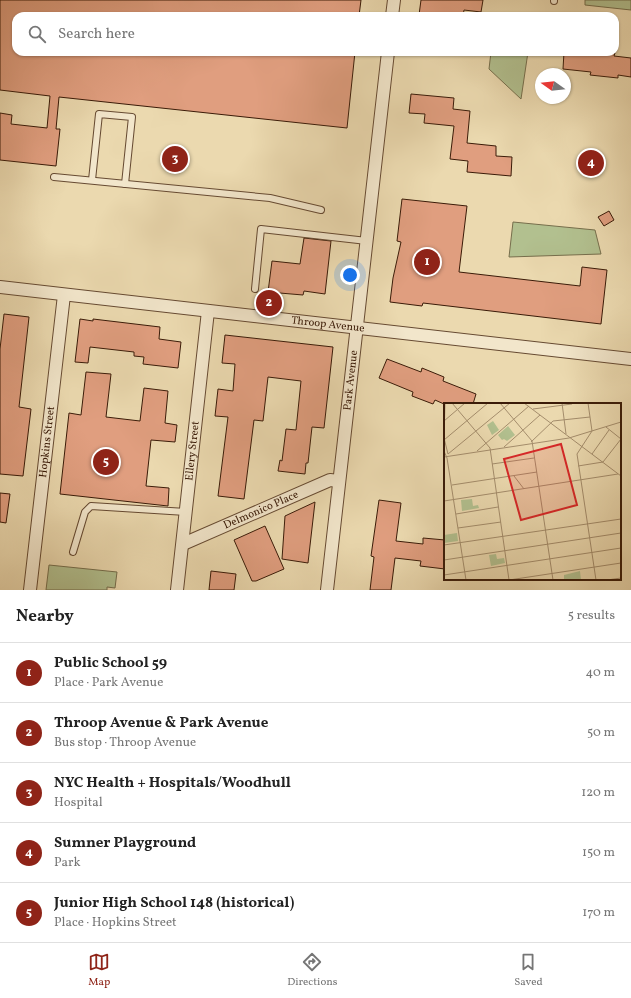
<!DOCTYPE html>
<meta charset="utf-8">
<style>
:root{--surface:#fff;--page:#f6f6f6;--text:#222;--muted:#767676;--line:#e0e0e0;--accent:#8f2418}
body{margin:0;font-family:Vollkorn,serif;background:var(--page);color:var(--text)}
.compass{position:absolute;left:535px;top:68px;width:36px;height:36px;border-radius:50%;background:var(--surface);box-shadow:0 1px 3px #0004;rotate:285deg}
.you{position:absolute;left:350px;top:275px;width:14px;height:14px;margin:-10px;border:3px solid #fff;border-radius:50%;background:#1a73e8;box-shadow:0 0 0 6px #1a73e833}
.badge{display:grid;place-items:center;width:26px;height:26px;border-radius:50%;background:var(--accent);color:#fff;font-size:13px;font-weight:700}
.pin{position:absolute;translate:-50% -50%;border:2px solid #fff;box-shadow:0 1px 4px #0006}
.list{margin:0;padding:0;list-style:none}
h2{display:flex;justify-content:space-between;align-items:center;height:52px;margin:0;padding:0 16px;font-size:17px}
h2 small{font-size:13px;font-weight:400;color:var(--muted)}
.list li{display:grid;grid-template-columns:26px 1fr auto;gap:12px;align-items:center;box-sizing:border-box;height:60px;padding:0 16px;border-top:1px solid var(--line)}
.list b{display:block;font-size:15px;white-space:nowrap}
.list p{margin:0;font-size:13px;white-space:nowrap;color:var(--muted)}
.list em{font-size:13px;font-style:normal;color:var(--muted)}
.icon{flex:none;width:22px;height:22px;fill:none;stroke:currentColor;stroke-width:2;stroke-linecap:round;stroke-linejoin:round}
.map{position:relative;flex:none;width:631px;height:590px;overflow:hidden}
.search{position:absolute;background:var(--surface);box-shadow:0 1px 3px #0004;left:12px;right:12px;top:12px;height:44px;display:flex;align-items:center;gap:10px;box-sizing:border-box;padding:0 14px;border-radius:12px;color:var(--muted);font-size:15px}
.sheet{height:352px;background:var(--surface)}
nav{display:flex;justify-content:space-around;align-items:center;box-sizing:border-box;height:56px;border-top:1px solid var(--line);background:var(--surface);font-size:11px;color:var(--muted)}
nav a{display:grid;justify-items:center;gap:2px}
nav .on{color:var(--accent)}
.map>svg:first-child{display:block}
.green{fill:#b2c08f;stroke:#766e4c}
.building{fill:#e09e7f;stroke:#3a1b08}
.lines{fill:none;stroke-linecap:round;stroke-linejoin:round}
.lane-casing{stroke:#664a32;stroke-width:8}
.street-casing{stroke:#664a32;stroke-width:14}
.lane{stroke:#f2e6cb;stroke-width:6}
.street{stroke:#f2e6cb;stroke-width:12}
.labels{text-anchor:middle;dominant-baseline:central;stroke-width:4;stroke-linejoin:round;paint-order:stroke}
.street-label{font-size:11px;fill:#3a1b08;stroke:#f2e6cb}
.inset-road{fill:none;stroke:#a48d6c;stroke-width:1}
.view{fill:#d62828;fill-opacity:0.15;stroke:#d62828;stroke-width:2}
.inset-edge{fill:none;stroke:#3a1b08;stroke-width:2}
</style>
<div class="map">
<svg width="631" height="590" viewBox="0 0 631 590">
<rect width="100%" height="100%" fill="#ebd9af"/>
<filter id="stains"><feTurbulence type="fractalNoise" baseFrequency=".005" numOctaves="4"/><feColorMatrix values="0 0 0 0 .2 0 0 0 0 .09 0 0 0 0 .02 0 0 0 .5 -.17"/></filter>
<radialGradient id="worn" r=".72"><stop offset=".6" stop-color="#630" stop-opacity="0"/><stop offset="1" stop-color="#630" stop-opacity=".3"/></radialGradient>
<g class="green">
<polygon points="585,0 631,0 631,10 585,5"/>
<polygon points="491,52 528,52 521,99 489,69"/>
<polygon points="513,222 595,230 601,254 509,257"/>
<polygon points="49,565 117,572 115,588 107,587 107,590 46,590"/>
</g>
<g class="building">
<polygon points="0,0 361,0 359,16 16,16 16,52 355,52 347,128 59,97 56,129 60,129 56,166 0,160 0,113 12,115 11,124 47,128 50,96 0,90"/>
<polygon points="421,0 483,0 481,12 464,10 463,16 419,15"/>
<polygon points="564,52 598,54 599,52 609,52 615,53 614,56 631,58 631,77 618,75 618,78 590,75 591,72 563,69"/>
<polygon points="411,94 454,98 453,109 470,111 467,143 496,146 496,156 512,157 511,176 467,172 468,161 450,159 454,126 424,123 425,114 409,113"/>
<polygon points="402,199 467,206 459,272 580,286 582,267 607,270 601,324 423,303 422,306 390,302 393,278 401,242 397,241"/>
<polygon points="609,211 614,220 604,226 598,217"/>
<polygon points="304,238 331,241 325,294 304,291 303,295 268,292 272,261 300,264"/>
<polygon points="4,314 29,317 19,407 31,409 23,476 0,474 0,349"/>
<polygon points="80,319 93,321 93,319 160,327 159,339 181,342 178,368 143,364 144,357 134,356 134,352 90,347 88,363 75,362"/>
<polygon points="225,335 333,347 324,428 312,427 308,463 306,463 305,474 278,471 280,460 282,461 286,429 296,430 301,381 268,377 263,421 254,420 244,499 218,496 228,417 215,416 218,389 233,391 235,364 222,363"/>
<polygon points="387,359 421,372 422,368 444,377 443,381 476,394 473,404 444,404 435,400 433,404 412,396 413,392 379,378"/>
<polygon points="86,372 111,374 106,417 140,421 144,388 168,391 165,423 177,425 175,442 151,440 146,486 169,488 168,506 60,494 69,413 81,415"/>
<polygon points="0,493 10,494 6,523 0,522"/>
<polygon points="379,500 401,503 396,541 423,544 423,538 445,540 445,569 420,566 421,561 395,558 391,590 370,590 374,557 371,556"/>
<polygon points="315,502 308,563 282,559 285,516"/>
<polygon points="265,526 284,569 256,581 252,581 234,540"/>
<polygon points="211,571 236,574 234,590 209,590"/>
</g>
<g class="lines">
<g class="lane-casing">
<g id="lane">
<polyline points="554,1 554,0"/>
<polyline points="54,177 270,198 321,210"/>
<polyline points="92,180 99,114 132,117 125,184"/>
<polyline points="255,289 261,229 367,241"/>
<polyline points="73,552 85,512 91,506 186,512"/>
</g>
</g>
<g class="street-casing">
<g id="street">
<polyline points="392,16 394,0"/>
<path id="s1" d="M0 287 631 359"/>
<path id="s2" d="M183 544 330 480 339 481"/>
<path id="s3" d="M30 590 64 295"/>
<path id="s4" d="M177 590 208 311"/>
<path id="s5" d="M327 590 388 52"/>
</g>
</g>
<use href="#lane" class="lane"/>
<use href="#street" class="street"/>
</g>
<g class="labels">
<g class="street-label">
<text stroke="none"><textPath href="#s1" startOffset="330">Throop Avenue</textPath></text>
<text stroke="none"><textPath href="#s5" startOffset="211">Park Avenue</textPath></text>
<text stroke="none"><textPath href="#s3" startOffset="149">Hopkins Street</textPath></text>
<text stroke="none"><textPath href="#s4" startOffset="140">Ellery Street</textPath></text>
<text stroke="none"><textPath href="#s2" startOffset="85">Delmonico Place</textPath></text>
</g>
</g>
<g transform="translate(444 403)">
<rect width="177" height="177" fill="#ebd9af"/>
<path d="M49 18 55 27 48 32 43 22ZM64 23 71 32 63 38 60 36 58 37 54 32ZM28 96 29 103 34 102 35 105 18 108 17 97ZM13 130 14 138 0 140V132ZM52 151 53 156 60 155 61 160 47 163 45 152ZM136 168 137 177H120V172Z" fill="#b2c08f"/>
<path class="inset-road" d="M1 0 0 35 4 51 66 0M8 0 46 45 65 177M56 0 88 38 109 177M80 0 177 73M118 0 122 31M144 0 148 28 133 51 152 177M89 6 128 1M0 18 21 0M162 24 177 36M0 37 44 0M87 39 109 18 146 14M60 44 96 12M0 48 3 55 22 177M33 48 85 3M148 51 165 27M0 54 125 35 177 19M48 61 90 55M134 63 159 59 177 36M70 73 80 86M8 82 93 69M0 98 174 71M12 111 54 104M14 125 57 119M0 142 177 116M0 157 177 130M0 172 177 145M65 177 177 160M163 177 177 175"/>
<path class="view" d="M117 41 133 102 77 117 60 56Z"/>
<rect width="177" height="177" class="inset-edge"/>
</g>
<rect width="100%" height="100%" filter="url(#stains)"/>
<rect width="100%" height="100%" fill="url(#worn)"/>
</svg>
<svg class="compass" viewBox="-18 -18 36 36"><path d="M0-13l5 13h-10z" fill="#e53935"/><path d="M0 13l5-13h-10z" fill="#767676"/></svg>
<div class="you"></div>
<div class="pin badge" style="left:427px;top:262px">1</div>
<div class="pin badge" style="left:269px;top:303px">2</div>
<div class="pin badge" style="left:175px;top:159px">3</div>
<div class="pin badge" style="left:591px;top:163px">4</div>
<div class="pin badge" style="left:106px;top:462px">5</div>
<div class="search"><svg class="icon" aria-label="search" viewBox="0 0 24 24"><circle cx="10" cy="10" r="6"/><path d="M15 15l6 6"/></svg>Search here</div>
</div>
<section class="sheet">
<h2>Nearby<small>5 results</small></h2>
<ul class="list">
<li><span class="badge">1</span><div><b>Public School 59</b><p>Place · Park Avenue</p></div><em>40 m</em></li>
<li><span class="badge">2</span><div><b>Throop Avenue &amp; Park Avenue</b><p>Bus stop · Throop Avenue</p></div><em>50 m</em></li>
<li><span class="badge">3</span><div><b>NYC Health + Hospitals/Woodhull</b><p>Hospital</p></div><em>120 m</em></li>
<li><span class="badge">4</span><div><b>Sumner Playground</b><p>Park</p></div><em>150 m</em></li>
<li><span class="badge">5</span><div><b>Junior High School 148 (historical)</b><p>Place · Hopkins Street</p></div><em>170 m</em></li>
</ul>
</section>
<nav>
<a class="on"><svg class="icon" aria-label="map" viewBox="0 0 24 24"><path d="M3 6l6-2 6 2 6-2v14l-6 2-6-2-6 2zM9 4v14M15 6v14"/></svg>Map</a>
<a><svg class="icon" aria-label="directions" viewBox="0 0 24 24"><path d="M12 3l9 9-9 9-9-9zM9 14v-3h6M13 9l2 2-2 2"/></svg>Directions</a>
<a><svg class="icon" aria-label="saved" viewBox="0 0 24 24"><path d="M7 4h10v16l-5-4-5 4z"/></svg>Saved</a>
</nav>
